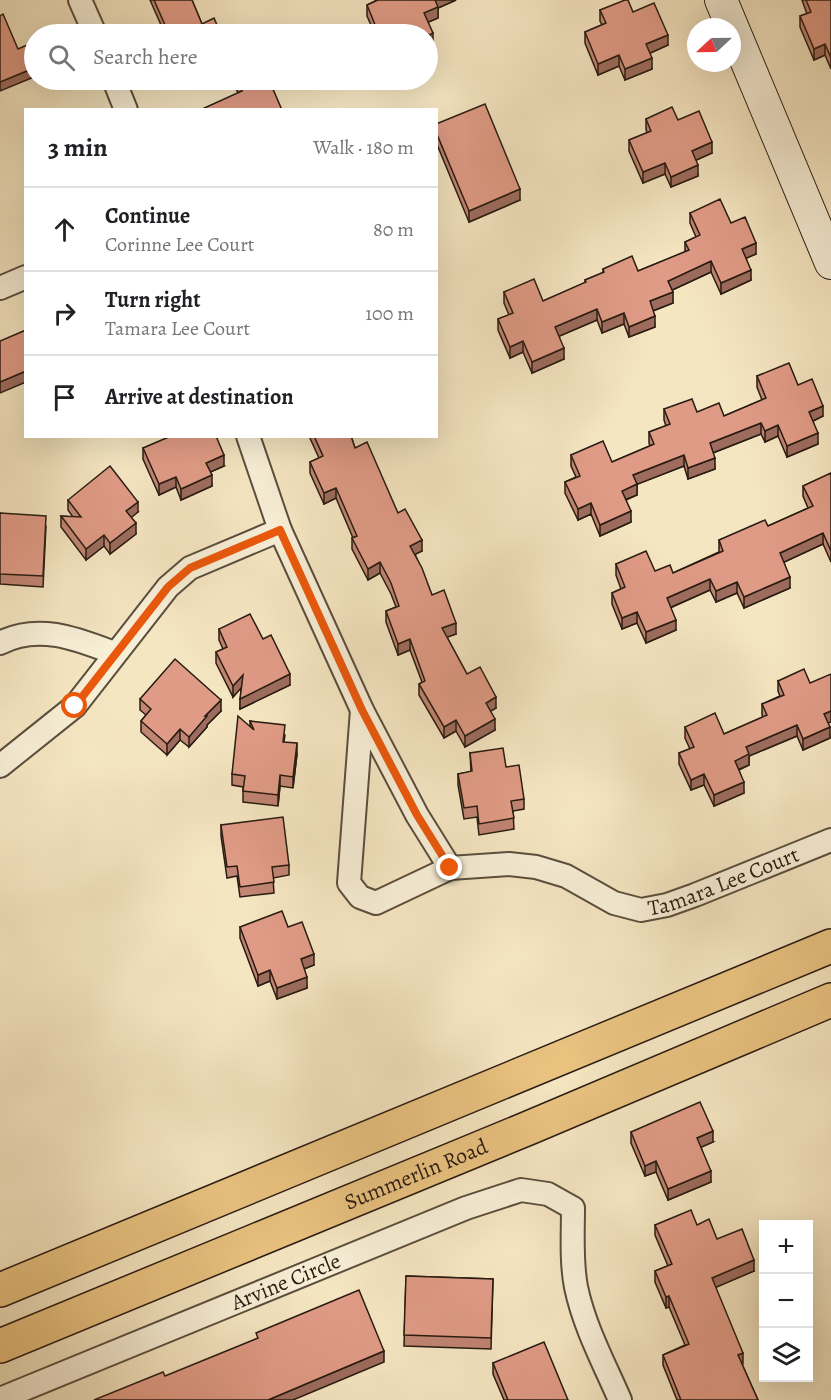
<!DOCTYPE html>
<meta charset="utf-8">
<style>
:root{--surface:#fff;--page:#f6f6f6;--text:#202124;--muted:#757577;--line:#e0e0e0}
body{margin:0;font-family:Alegreya,serif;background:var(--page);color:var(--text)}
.controls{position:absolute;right:18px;bottom:18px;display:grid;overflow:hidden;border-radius:0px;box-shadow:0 6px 24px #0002}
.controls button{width:54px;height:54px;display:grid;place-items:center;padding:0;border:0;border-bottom:2px solid var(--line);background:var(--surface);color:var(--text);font:30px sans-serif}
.compass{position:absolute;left:687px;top:18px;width:54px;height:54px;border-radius:50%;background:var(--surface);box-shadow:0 6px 24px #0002;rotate:248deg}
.stop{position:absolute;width:18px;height:18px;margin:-14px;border:4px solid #ea580c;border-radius:50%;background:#fff}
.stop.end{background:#ea580c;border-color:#fff;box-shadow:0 2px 6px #0008}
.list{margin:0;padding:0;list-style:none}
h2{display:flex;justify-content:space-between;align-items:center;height:78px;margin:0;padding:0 24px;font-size:26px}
h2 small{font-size:20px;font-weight:400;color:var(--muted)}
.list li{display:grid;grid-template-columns:39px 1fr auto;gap:18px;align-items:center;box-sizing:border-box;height:84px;padding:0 24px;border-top:2px solid var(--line)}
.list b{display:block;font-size:22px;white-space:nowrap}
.list p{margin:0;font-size:20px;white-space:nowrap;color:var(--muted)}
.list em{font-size:20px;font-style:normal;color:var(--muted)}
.icon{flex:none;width:33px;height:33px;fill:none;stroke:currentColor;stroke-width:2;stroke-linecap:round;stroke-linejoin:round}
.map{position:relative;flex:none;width:831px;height:1400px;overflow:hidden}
.search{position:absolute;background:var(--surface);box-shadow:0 6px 24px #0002;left:24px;top:24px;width:414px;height:66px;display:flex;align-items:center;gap:15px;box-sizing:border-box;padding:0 21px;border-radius:33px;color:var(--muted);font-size:22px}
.panel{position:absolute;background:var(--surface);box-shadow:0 6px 24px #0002;left:24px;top:108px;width:414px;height:330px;border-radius:0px}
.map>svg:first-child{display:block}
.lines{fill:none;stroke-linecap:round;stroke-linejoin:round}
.street-casing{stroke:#5b4e3d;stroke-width:26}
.secondary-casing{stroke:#281b11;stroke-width:34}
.primary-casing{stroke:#281b11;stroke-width:36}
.street{stroke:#f8efd7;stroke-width:22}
.secondary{stroke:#f8efd7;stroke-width:32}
.primary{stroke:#eac381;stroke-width:33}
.wall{fill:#c18573;stroke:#281b11;stroke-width:1.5}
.shaded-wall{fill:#9d6c5e;stroke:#281b11;stroke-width:1.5}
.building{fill:#e09b86;stroke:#281b11;stroke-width:1.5}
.route{stroke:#ea580c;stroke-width:8}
.labels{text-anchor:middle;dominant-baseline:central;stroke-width:4.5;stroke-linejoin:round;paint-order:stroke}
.street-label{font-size:22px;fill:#281b11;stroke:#f8efd7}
</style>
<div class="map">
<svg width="831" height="1400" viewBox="0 0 831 1400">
<rect width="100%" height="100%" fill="#f5e6c2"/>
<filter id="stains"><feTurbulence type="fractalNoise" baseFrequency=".00333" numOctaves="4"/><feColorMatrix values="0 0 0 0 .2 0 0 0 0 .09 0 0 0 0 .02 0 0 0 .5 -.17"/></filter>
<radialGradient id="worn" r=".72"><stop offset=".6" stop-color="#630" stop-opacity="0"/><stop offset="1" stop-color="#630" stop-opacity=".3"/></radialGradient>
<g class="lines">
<g class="street-casing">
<g id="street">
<polyline points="80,0 95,34"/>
<polyline points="114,80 126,110"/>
<polyline points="0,288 26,277"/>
<polyline points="248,436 280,530 362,710 417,815 450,868"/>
<path d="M0 643C38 623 77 639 114 653"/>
<path id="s1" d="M362 710 349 883 360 897 376 903 450 868 509 864 536 867 566 876 614 903 641 910 667 905 695 895 831 840"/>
<polyline points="0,766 75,706 168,587 190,568 280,530"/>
<path id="s2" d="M0 1399 466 1208 521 1190 548 1194 573 1208C573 1234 571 1261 576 1287 584 1326 604 1363 620 1400"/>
</g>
</g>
<g class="secondary-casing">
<polyline id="secondary" points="721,0 831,263"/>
</g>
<g class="primary-casing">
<g id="primary">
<polyline points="0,1290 831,946"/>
<path id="s3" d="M0 1346 531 1127 831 1000"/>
</g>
</g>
<use href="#street" class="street"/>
<use href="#secondary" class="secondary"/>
<use href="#primary" class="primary"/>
</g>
<g class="wall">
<polygon points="150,0 192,0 202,24 221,34 165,34"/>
<polygon points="377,0 456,0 438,8 438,18 428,22 433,44 428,47 428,34 375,34 367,16 367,5"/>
<polygon points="802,0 831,0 831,69 825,55 814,60 800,27 800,16 807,14"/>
<polygon points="600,10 633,12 668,45 650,53 652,69 625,80 619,66 598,75 585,43 585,32 602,25 600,21"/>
<polygon points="232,80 269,80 238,93"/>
<polygon points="646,119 678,120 712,153 696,160 698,176 671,187 665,174 643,183 629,151 629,140 647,133 646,129"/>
<polygon points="436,124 520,200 469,222 436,142"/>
<polygon points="690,213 731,223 756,254 746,258 751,280 721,294 711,272 672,290 673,303 653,311 655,327 629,337 624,324 602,333 597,320 559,336 564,359 532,373 523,352 510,358 498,330 498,319 509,315 504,303 504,292 543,301 585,283 585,280 603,273 603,269 638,271 685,252 685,242 696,237 690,223"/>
<polygon points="757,376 798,385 823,416 813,421 818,444 787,457 778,436 765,442 761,434 713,453 715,469 688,479 684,466 637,484 637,495 626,500 631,522 600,536 591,514 578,520 565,493 565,482 576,477 571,466 571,455 612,462 650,446 649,443 649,432 666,426 664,420 664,409 697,412 724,416 762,400 757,387"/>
<polygon points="309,436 351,436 355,448 422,551 415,554 432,595 456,634 447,637 467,674 496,708 490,711 495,730 465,747 456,731 444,738 419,695 419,684 422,682 410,650 398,655 386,622 386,611 396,607 391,594 380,573 368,580 352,549 352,538 353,538 336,498 324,504 310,473 310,462 319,458"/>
<polygon points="143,448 224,466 210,472 212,486 181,500 176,487 159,495 143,459"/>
<polygon points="831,473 831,562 823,544 784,562 790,588 744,608 737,593 716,602 710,590 670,608 676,630 646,643 637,623 622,629 612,604 612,593 621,589 616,575 616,564 655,571 673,573 719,552 719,540 768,526 808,508 803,496 803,486"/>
<polygon points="68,500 138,512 131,517 136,534 110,554 104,546 86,560 61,527 61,516 73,517 68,510"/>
<polygon points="0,513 46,526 43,587 0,584"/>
<polygon points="219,629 263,639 290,685 240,709 241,687 233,697 216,663 216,652 223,649 219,640"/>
<polygon points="778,681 828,723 830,738 803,750 797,736 749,756 749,765 739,770 744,793 714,806 704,785 691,790 679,764 679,753 690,749 685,738 685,727 724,734 763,717 762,715 762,704 780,696 778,691"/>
<polygon points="140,699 221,711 207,725 207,727 189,747 180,740 167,755 141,732 141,721 146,715 140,710"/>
<polygon points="250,721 285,735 284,742 297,754 293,788 280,786 278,806 243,802 243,787 232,785 232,774 250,726"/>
<polygon points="470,753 524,799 524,809 513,811 514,829 479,835 477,817 464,819 458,785 458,774 471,772"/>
<polygon points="221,825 289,865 289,875 273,878 274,893 240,897 237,876 227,878 221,836"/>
<polygon points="240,927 288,927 314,965 304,969 307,988 277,999 270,981 258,986 240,938"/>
<polygon points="631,1132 713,1142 701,1147 711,1182 668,1200 656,1172 645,1176 631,1143"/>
<polygon points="655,1225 697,1225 717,1239 754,1271 715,1287 742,1364 758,1400 677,1400 663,1365 663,1355 685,1345 669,1307 666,1308 655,1282 655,1271 668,1266 655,1235"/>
<polygon points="406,1276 493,1279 491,1349 404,1346"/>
<polygon points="493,1363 568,1400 504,1400 493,1374"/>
</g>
<g class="shaded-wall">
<polygon points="434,0 456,0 438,8 438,18 424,24 424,13"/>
<polygon points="392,26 392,34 378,34 378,32"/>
<polygon points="433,33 433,44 428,47 428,36"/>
<polygon points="668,35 668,45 646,55 646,44"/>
<polygon points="825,44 825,55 814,60 814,49"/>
<polygon points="619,55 619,66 598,75 598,64"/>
<polygon points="652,58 652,69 625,80 625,69"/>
<polygon points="34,68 34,77 0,91 0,82"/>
<polygon points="186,80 195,80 186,84"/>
<polygon points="712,142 712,153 692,162 692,151"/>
<polygon points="665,163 665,174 643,183 643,172"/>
<polygon points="698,165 698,176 671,187 671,177"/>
<polygon points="520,189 520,200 469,222 469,211"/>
<polygon points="756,243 756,254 742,260 742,249"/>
<polygon points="711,261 711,272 668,292 668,281"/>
<polygon points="751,270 751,280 721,294 721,283"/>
<polygon points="673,292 673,303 650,312 650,301"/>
<polygon points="597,309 597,320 555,338 555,327"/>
<polygon points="624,313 624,324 602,333 602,322"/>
<polygon points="655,316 655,327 629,337 629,327"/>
<polygon points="523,341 523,352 510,358 510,347"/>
<polygon points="564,348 564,359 532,373 532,362"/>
<polygon points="26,371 26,382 0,393 0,382"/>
<polygon points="823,406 823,416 809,423 809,412"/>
<polygon points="761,423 761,434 710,454 710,443"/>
<polygon points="778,425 778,436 765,442 765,431"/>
<polygon points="818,433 818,444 787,457 787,446"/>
<polygon points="224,455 224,466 206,474 206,463"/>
<polygon points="684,455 684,466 633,486 633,475"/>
<polygon points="715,458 715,469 688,479 688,468"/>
<polygon points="212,475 212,486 181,500 181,489"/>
<polygon points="176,477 176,487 159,495 159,484"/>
<polygon points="637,484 637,495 622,501 622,491"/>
<polygon points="336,488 336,498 324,504 324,493"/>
<polygon points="138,502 138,512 126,522 126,511"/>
<polygon points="591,503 591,514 578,520 578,509"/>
<polygon points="631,511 631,522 600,536 600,525"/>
<polygon points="136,523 136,534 110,554 110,543"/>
<polygon points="823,533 823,544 780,564 780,553"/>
<polygon points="104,535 104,546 86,560 86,549"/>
<polygon points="422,540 422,551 410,557 410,546"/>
<polygon points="380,562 380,573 368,580 368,569"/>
<polygon points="790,577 790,588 744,608 744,597"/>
<polygon points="710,579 710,590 667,609 667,598"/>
<polygon points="737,582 737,593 716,602 716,591"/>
<polygon points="637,612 637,623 622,629 622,618"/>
<polygon points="676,620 676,630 646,643 646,632"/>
<polygon points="456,623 456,634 442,639 442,628"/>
<polygon points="410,639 410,650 398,655 398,644"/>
<polygon points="290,674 290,685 240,709 240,699"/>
<polygon points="243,675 243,686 233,697 233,686"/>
<polygon points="496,697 496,708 486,714 486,703"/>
<polygon points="221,700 221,711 207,725 207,727 189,747 189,737 205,716"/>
<polygon points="831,711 831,722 824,725 824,714"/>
<polygon points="495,719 495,730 465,747 465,736"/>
<polygon points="456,720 456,731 444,738 444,727"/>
<polygon points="797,725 797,736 749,756 749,765 735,771 735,761 746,747"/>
<polygon points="830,727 830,738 803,750 803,739"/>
<polygon points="180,729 180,740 167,755 167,744"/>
<polygon points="297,743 297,754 293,788 293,777"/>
<polygon points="704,774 704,785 691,790 691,780"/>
<polygon points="280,775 280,786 278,806 278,795"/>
<polygon points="744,782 744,793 714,806 714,795"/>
<polygon points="314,954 314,965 301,970 301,959"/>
<polygon points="270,970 270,981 258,986 258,975"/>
<polygon points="307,977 307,988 277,999 277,988"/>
<polygon points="713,1131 713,1142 697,1149 697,1138"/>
<polygon points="656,1161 656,1172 645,1176 645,1166"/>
<polygon points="711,1171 711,1182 668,1200 668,1189"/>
<polygon points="754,1260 754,1271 712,1289 712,1278"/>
<polygon points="669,1296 669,1307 666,1308 666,1297"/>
<polygon points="384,1351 384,1362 293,1400 268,1400"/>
<polygon points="743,1353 743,1364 738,1366 738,1355"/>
</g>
<g class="building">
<polygon points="154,0 192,0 202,24 214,18 221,34 169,34"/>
<polygon points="378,0 435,0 438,7 424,13 433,33 428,36 428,34 396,34 392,26 378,32 367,5"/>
<polygon points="625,0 628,0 633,12 654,3 668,35 646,44 652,58 625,69 619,55 598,64 585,32 606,23 600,10"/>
<polygon points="806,0 831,0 831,58 825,44 814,49 800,16 811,12"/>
<polygon points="3,14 18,49 34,42 34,68 0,82 0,16"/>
<polygon points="246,27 249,34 229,34"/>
<polygon points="236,80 269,80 282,110 200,110 242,91"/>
<polygon points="485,104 520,189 469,211 436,132 436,124"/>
<polygon points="672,107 678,120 699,111 712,142 692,151 698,165 671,177 665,163 643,172 629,140 651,131 646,119"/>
<polygon points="720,199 731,223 745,217 756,243 742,249 751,270 721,283 711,261 668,281 673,292 650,301 655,316 629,327 624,313 602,322 597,309 555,327 564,348 532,362 523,341 510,347 498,319 513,313 504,292 534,279 543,301 586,282 585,280 604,272 603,269 632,256 638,271 689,250 685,242 700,235 690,213"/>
<polygon points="26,330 26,371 0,382 0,341"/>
<polygon points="789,363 798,385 812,379 823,406 809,412 818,433 787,446 778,425 765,431 761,423 710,443 715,458 688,468 684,455 633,475 637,484 622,491 631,511 600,525 591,503 578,509 565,482 580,476 571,455 603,441 612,462 654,444 649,432 670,424 664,409 692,399 697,412 719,403 724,416 766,398 757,376"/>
<polygon points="171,436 216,436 224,455 206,463 212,475 181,489 176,477 159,484 143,448"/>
<polygon points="314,436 351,436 355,448 367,442 398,513 405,509 422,540 410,546 422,568 432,595 444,590 456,623 442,628 467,674 480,667 496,697 486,703 495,719 465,736 456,720 444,727 419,684 425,681 410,639 398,644 386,611 399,606 391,583 380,562 368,569 352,538 357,536 336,488 324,493 310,462 323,456"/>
<polygon points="110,466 138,502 126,511 136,523 110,543 104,535 86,549 61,516 81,517 68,500"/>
<polygon points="831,473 831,551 823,533 780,553 790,577 744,597 737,582 716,591 710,579 667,598 676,620 646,632 637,612 622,618 612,593 625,587 616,564 646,551 655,571 670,565 673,573 723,551 719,540 765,520 768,526 813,506 803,486"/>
<polygon points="0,513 46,516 43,576 0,574"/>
<polygon points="250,614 263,639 271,635 290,674 240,699 243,675 233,686 216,652 227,647 219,629"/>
<polygon points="175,659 221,700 205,716 207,716 189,737 180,729 167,744 141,721 151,709 140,699"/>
<polygon points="804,669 810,683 831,674 831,711 824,714 830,727 803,739 797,725 746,747 749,754 735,761 744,782 714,795 704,774 691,780 679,753 694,747 685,727 715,713 724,734 767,715 762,704 784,695 778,681"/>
<polygon points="238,716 254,730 250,721 285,725 283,742 297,743 293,777 280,775 278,795 243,791 245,776 232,774"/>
<polygon points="503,748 506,767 519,765 524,799 511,801 514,818 479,824 477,806 464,808 458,774 472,771 470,753"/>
<polygon points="283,817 289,865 272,867 274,882 240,887 237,866 227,867 221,825"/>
<polygon points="282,911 288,927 302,922 314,954 301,959 307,977 277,988 270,970 258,975 240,927"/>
<polygon points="700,1102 713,1131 697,1138 711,1171 668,1189 656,1161 645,1166 631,1132"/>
<polygon points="691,1210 697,1225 709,1219 717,1239 742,1229 754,1260 712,1278 743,1353 738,1355 758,1400 681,1400 663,1355 689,1344 669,1296 666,1297 655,1271 672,1264 655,1225"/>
<polygon points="406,1276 493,1279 491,1338 404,1335"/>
<polygon points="359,1290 384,1351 268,1400 94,1400 163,1372 165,1376 258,1338 256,1333"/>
<polygon points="544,1342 568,1400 508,1400 493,1363"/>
</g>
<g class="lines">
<polyline class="route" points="75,706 168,587 190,568 280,530 362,710 417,815 450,868"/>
</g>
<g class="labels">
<g class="street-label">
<text stroke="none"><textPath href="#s1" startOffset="578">Tamara Lee Court</textPath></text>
<text stroke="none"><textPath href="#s3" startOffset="450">Summerlin Road</textPath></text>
<text stroke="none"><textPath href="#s2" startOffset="309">Arvine Circle</textPath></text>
</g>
</g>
<rect width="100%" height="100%" filter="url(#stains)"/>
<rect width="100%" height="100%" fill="url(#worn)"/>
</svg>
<div class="controls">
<button>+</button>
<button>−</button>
<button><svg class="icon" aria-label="layers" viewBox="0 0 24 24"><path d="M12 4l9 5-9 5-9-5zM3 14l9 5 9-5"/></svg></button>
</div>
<svg class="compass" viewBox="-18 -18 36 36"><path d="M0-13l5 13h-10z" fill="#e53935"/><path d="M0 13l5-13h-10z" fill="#757577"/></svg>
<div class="stop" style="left:75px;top:706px"></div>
<div class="stop end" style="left:450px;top:868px"></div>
<div class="search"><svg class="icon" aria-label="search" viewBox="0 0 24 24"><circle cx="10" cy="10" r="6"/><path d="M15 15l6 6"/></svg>Search here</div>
<section class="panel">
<h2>3 min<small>Walk · 180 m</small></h2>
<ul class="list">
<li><svg class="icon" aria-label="ahead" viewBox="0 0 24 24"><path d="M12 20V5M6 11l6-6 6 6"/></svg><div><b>Continue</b><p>Corinne Lee Court</p></div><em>80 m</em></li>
<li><svg class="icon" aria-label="right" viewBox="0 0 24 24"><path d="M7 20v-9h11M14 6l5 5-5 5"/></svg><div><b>Turn right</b><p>Tamara Lee Court</p></div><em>100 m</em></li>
<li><svg class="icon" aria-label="arrive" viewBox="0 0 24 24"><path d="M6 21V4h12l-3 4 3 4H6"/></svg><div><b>Arrive at destination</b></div></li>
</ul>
</section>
</div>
